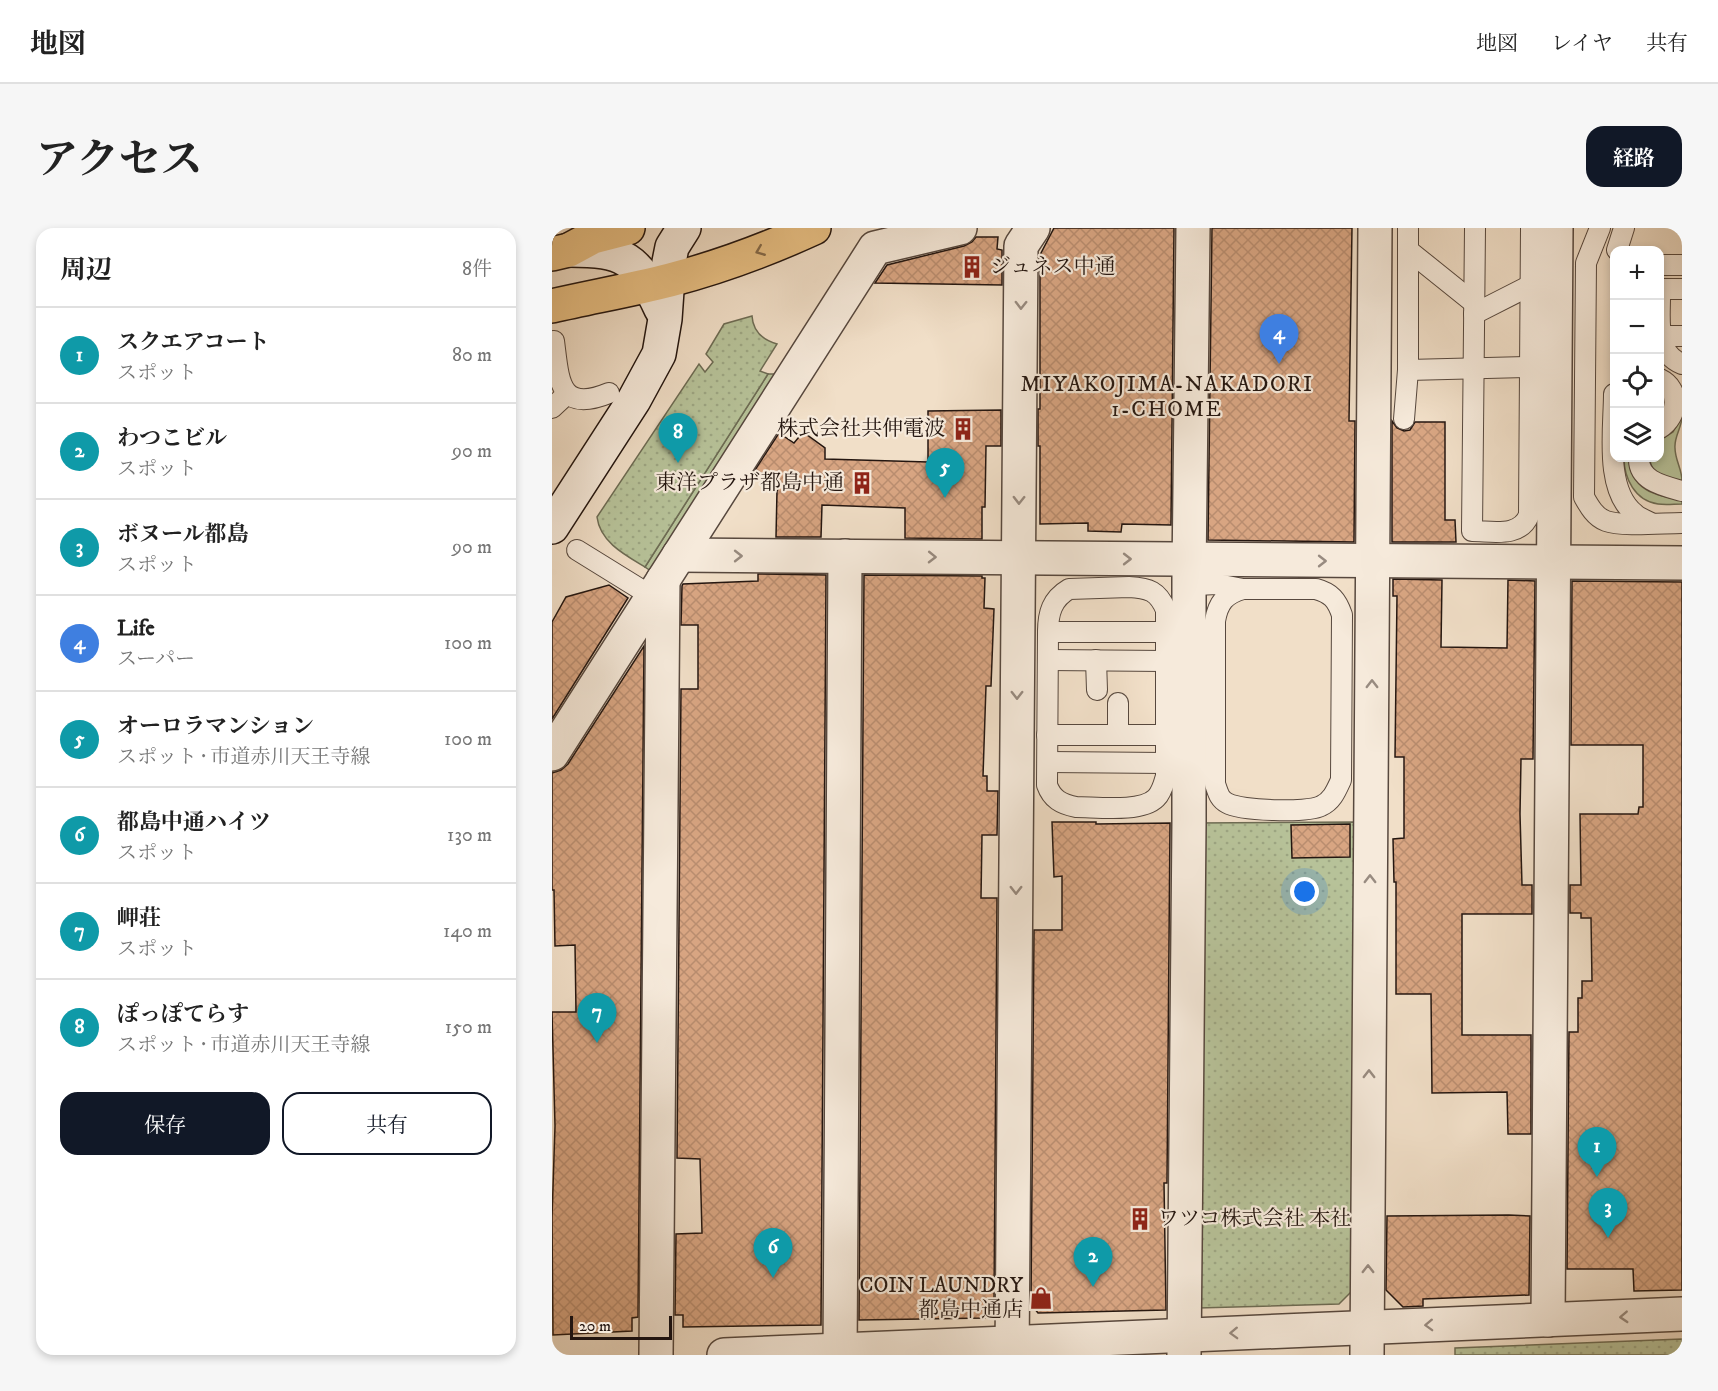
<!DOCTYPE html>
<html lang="ja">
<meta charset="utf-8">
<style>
:root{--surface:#fff;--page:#f6f6f6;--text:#222;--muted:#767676;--line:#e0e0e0;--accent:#111827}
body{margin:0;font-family:"IM FELL DW Pica","Noto Serif JP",serif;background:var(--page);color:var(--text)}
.controls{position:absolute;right:18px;top:18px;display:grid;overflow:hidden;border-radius:12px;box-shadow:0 3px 9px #0003}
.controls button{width:54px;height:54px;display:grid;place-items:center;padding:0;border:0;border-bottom:2px solid var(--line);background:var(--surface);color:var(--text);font:30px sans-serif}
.scale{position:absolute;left:18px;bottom:15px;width:102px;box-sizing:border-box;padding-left:6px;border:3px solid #241610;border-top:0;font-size:16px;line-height:21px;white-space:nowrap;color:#241610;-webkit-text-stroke:4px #f6eadb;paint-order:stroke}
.you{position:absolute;left:753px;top:664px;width:21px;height:21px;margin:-15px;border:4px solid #fff;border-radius:50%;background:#1a73e8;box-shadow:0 0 0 9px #1a73e833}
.badge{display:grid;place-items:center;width:39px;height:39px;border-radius:50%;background:var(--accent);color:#fff;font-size:20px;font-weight:700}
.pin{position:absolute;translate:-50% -50px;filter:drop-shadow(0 2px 3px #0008)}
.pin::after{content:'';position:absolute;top:32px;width:21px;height:18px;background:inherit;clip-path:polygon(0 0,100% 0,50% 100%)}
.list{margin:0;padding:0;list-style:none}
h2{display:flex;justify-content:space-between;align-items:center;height:78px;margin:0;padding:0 24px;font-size:26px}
h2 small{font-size:20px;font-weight:400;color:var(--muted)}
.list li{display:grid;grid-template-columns:39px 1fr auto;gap:18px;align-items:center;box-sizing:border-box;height:96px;padding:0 24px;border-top:2px solid var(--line)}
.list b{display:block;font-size:22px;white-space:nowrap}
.list p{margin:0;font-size:20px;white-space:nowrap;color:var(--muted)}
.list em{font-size:20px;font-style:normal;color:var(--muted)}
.actions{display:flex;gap:12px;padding:18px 24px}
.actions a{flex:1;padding:14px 0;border:2px solid var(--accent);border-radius:18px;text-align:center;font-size:21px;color:var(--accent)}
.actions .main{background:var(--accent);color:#fff}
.icon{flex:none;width:33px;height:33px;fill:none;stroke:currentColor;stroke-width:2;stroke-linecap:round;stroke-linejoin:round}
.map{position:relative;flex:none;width:1130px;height:1127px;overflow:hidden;border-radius:18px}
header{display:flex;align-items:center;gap:36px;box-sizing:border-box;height:84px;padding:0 30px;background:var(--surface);border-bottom:2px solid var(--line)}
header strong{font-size:28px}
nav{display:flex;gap:33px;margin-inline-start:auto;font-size:21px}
.intro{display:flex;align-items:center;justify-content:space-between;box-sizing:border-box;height:144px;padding:0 36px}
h1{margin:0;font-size:42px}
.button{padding:15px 27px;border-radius:18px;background:var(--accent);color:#fff;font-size:21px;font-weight:700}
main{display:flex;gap:36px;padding:0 36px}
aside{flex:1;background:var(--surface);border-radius:18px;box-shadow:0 3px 9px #0003}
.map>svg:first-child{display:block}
.grass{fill:#b7c299;stroke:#6e6c54;stroke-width:1.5}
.park{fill:url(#park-dots);stroke:#6e6c54;stroke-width:1.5}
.building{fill:url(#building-cross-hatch);stroke:#241610;stroke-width:1.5}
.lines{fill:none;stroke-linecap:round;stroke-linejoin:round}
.lane-casing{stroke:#57483e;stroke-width:22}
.street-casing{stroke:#57483e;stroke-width:36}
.secondary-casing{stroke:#241610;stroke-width:36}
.primary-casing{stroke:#241610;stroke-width:36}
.lane{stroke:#f6eadb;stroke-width:20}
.street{stroke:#f6eadb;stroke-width:33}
.secondary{stroke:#f6eadb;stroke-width:33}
.primary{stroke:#e8c084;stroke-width:33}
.oneway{stroke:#866b4a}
.oneway2{stroke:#988b80}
.labels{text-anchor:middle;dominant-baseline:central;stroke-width:4.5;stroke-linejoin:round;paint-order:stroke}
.poi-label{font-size:21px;fill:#241610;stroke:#f6eadb;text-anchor:end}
.neighbourhood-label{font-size:22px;letter-spacing:1.5px;fill:#241610;stroke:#f6eadb}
</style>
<header>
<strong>地図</strong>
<nav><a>地図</a><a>レイヤ</a><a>共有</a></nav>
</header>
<div class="intro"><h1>アクセス</h1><a class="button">経路</a></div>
<main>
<aside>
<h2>周辺<small>8件</small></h2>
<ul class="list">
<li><span class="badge" style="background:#0f9aa8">1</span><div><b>スクエアコート</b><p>スポット</p></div><em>80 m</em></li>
<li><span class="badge" style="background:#0f9aa8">2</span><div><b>わつこビル</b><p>スポット</p></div><em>90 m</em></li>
<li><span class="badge" style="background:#0f9aa8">3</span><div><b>ボヌール都島</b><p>スポット</p></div><em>90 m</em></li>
<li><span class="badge" style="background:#3f7fe0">4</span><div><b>Life</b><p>スーパー</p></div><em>100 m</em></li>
<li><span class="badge" style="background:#0f9aa8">5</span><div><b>オーロラマンション</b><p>スポット · 市道赤川天王寺線</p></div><em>100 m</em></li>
<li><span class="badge" style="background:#0f9aa8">6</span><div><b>都島中通ハイツ</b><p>スポット</p></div><em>130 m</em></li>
<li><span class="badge" style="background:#0f9aa8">7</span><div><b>岬荘</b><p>スポット</p></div><em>140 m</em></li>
<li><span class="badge" style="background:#0f9aa8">8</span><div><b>ぽっぽてらす</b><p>スポット · 市道赤川天王寺線</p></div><em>150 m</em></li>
</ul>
<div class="actions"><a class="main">保存</a><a>共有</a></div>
</aside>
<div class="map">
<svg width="1130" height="1127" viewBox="0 0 1130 1127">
<defs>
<pattern id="park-dots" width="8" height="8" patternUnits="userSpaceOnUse" patternTransform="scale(1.5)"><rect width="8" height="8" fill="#b7c299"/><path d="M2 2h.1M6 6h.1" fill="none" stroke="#9da683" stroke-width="1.8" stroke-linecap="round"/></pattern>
<pattern id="building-cross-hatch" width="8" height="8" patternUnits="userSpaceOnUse" patternTransform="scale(1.5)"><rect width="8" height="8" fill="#d8a582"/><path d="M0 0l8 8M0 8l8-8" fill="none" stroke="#b98d6f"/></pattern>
</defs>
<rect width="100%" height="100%" fill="#f1dfc8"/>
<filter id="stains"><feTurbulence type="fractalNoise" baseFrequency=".00333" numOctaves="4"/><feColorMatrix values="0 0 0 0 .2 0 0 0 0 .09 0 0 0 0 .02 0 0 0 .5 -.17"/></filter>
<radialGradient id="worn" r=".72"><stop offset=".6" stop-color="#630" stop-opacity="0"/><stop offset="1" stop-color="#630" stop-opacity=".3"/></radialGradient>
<g class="grass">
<polygon points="216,146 228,146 102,345 93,339"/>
<path d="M1130 188C1130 200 1122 208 1123 220 1123 232 1130 241 1130 253 1115 250 1098 248 1098 230H1108V212L1121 204Z"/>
<path d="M1072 230H1078C1079 263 1102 267 1130 272V276C1122 276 1114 277 1106 276 1083 273 1072 250 1072 230Z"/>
</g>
<g class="park">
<path d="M200 88C201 104 211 112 225 116L208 143 216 146 93 339C73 327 48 314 45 289L147 136 153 144 161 134 154 126 172 96Z"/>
<polygon points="803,594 801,1062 787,1076 646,1080 645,595"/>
<polygon points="1130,1111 1130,1127 903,1127 903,1120"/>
</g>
<g class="building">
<polygon points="502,0 622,0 619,297 570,296 569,304 536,303 536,295 488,296 488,218 486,218 486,181 488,181 488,27"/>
<polygon points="660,0 800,0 797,193 803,193 802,314 656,312"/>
<polygon points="424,9 446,9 445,21 450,22 450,57 323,55 335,37 412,18 420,14"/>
<polygon points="449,182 449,218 434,218 433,279 430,279 430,311 353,310 353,280 270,277 269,309 224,309 225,263 227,258 225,257 225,246 201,245 227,205 242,215 251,204 273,220 273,231 376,234 376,183"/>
<polygon points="840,193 845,200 852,203 858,202 863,194 893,194 893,292 903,292 904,314 840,314"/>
<polygon points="206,346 274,347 269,1097 131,1099 131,1087 123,1087 124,1006 150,1005 148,931 125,930 129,461 146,461 146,397 129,397 130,358 131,356 206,353"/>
<polygon points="312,347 430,348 430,350 433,350 432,380 442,381 439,458 434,458 431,548 435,548 435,563 446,563 445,607 430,607 429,670 445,670 442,1078 433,1090 307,1092"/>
<polygon points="841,351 890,352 889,419 955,420 956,352 983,353 981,531 969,531 968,586 970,657 980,657 980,686 910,686 910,807 979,807 979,906 956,906 955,864 880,865 879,766 844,766 844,654 842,654 841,611 852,610 852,529 843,529 845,368 841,368"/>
<polygon points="1020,353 1130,354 1130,1062 1082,1063 1081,1041 1015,1041 1017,804 1026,804 1026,770 1030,770 1030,753 1040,753 1039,690 1029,690 1029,685 1018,685 1018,657 1029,657 1028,586 1086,586 1087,579 1091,579 1091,517 1019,517"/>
<polygon points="57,357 76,370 0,491 0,394 14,369"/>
<polygon points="92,418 86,1089 80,1090 80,1103 1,1107 0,990 3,898 0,784 24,784 23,717 3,718 2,662 0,662 0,545 9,542 16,536"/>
<polygon points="500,594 544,594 544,596 618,595 615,955 612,955 614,1082 486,1085 479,1076 482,702 510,702 510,648 502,649"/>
<polygon points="798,596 798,629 740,630 739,597"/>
<polygon points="957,987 978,988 977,1067 871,1071 871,1078 851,1079 834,1062 835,988"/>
</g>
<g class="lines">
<g class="lane-casing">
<g id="lane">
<path d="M923 0 920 303C941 303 968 310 977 287L979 0"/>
<path d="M1048 0 1034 35 1032 269C1037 278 1043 289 1054 293 1070 299 1111 295 1130 295"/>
<polyline points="856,22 922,75"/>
<polyline points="1065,22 1072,0"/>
<polyline points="1108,37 1130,37"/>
<polyline points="1108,61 1130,61"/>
<path d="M1108 69C1108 93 1103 125 1130 136"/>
<polyline points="922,86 979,57"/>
<polyline points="1108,108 1130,108"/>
<path d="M2 113C7 151 6 186 57 165"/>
<polyline points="856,142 978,139"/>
<path d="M1108 151C1129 161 1126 189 1108 200"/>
<path d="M1062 166C1062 200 1052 262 1083 286 1087 290 1094 292 1099 295"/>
<polyline points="0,180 15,166"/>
<polyline points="852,191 856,142 856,0"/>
<path d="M1087 230C1086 253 1112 258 1130 263"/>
<polyline points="25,322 101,369"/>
<polyline points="644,357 665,356 691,361"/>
<path d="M577 359C597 360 606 363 614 382V548C612 555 610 564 604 570 589 585 544 579 524 579 509 576 500 571 495 557L496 404C496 385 500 371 517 361Z"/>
<path d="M691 361H764C779 365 785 372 790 387L789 552C784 563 780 573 769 578 755 585 689 583 675 575 667 571 666 564 663 556V393C666 375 673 366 691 361Z"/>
<polyline points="496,404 614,404"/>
<polyline points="496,432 613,433"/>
<polyline points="544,432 545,462"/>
<polyline points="495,507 614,507"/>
<polyline points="566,507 566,475"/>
<polyline points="496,534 614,535"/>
</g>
</g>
<g class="street-casing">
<g id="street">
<polyline points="127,327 1130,335"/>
<polyline points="0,526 323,20 408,0"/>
<polyline points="996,1092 1004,0"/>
<polyline points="104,1127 111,352"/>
<polyline points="172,1127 1130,1086"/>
<polyline points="288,1127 293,328"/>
<polyline points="460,1127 469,18 481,0"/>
<polyline points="632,1127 637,595 637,347 641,0"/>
<polyline points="815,1127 823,0"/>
</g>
</g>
<g class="secondary-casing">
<g id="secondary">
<path d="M17 22C73 22 85 30 109 81"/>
<polyline points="0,299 82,172 107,126 113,91 117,34 120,19 132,0"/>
</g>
</g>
<g class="primary-casing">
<g id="primary">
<polyline points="0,26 17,22 41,9 76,0"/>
<path d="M0 78C39 69 79 62 118 52 168 39 216 21 262 0"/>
</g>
</g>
<use href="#lane" class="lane"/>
<use href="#street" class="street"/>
<use href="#secondary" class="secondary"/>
<use href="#primary" class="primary"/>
</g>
<defs><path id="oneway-chevron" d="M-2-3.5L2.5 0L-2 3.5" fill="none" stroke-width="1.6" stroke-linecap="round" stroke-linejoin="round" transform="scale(1.5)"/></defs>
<use class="oneway" href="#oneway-chevron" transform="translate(208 23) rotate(158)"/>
<g class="oneway2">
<use href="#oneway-chevron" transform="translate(469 77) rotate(91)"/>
<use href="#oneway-chevron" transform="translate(467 272) rotate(91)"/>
<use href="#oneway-chevron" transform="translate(186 328)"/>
<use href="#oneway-chevron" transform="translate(380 329) rotate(1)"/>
<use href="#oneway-chevron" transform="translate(575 331)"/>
<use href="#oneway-chevron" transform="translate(770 333)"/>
<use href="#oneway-chevron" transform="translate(820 456) rotate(-90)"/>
<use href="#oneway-chevron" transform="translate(465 467) rotate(90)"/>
<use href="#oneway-chevron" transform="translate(818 651) rotate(-90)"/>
<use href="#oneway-chevron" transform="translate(464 662) rotate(90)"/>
<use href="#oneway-chevron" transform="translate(817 846) rotate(-90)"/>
<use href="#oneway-chevron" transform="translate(816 1041) rotate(-90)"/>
<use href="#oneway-chevron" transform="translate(1072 1089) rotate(177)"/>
<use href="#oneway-chevron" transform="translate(877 1097) rotate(178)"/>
<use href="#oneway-chevron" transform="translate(682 1105) rotate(178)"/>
</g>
<defs>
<g id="building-bare" transform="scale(1.8)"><path d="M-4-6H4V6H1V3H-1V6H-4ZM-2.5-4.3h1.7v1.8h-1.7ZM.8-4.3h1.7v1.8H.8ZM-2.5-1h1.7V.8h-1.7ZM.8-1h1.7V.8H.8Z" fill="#8f2418" stroke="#f6eadb" stroke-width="2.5" paint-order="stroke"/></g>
<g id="shop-bare" transform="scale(1.8)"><path d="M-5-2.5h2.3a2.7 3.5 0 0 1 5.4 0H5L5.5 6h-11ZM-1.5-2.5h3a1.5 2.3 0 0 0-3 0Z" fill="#8f2418" stroke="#f6eadb" stroke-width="2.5" paint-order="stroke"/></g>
</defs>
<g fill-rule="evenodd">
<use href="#building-bare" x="420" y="39"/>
<use href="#building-bare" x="411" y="201"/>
<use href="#building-bare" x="310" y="255"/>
<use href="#building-bare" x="588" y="991"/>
<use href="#shop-bare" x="489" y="1070"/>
</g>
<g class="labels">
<g class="poi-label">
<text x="438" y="39" text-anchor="start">ジュネス中通</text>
<text x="393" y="201">株式会社共伸電波</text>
<text x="292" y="255">東洋プラザ都島中通</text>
<text x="606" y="991" text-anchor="start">ワツコ株式会社 本社</text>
<text x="471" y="1058">COIN LAUNDRY<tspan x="471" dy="24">都島中通店</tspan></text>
</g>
<g class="neighbourhood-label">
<text x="615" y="156">MIYAKOJIMA-NAKADORI<tspan x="615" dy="25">1-CHOME</tspan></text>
</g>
</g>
<rect width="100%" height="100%" filter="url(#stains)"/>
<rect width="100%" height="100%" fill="url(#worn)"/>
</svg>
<div class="controls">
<button>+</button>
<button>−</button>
<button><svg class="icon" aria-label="locate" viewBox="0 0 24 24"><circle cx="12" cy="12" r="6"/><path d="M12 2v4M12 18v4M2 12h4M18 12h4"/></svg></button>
<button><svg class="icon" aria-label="layers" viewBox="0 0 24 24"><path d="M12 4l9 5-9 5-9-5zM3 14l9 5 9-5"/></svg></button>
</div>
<div class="scale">20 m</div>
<div class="you"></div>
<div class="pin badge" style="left:1045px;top:949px;background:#0f9aa8">1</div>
<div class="pin badge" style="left:541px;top:1059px;background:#0f9aa8">2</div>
<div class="pin badge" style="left:1056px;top:1010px;background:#0f9aa8">3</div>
<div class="pin badge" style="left:727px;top:136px;background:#3f7fe0">4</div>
<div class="pin badge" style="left:393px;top:270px;background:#0f9aa8">5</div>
<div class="pin badge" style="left:221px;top:1050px;background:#0f9aa8">6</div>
<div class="pin badge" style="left:45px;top:815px;background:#0f9aa8">7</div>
<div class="pin badge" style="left:126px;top:235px;background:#0f9aa8">8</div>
</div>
</main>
